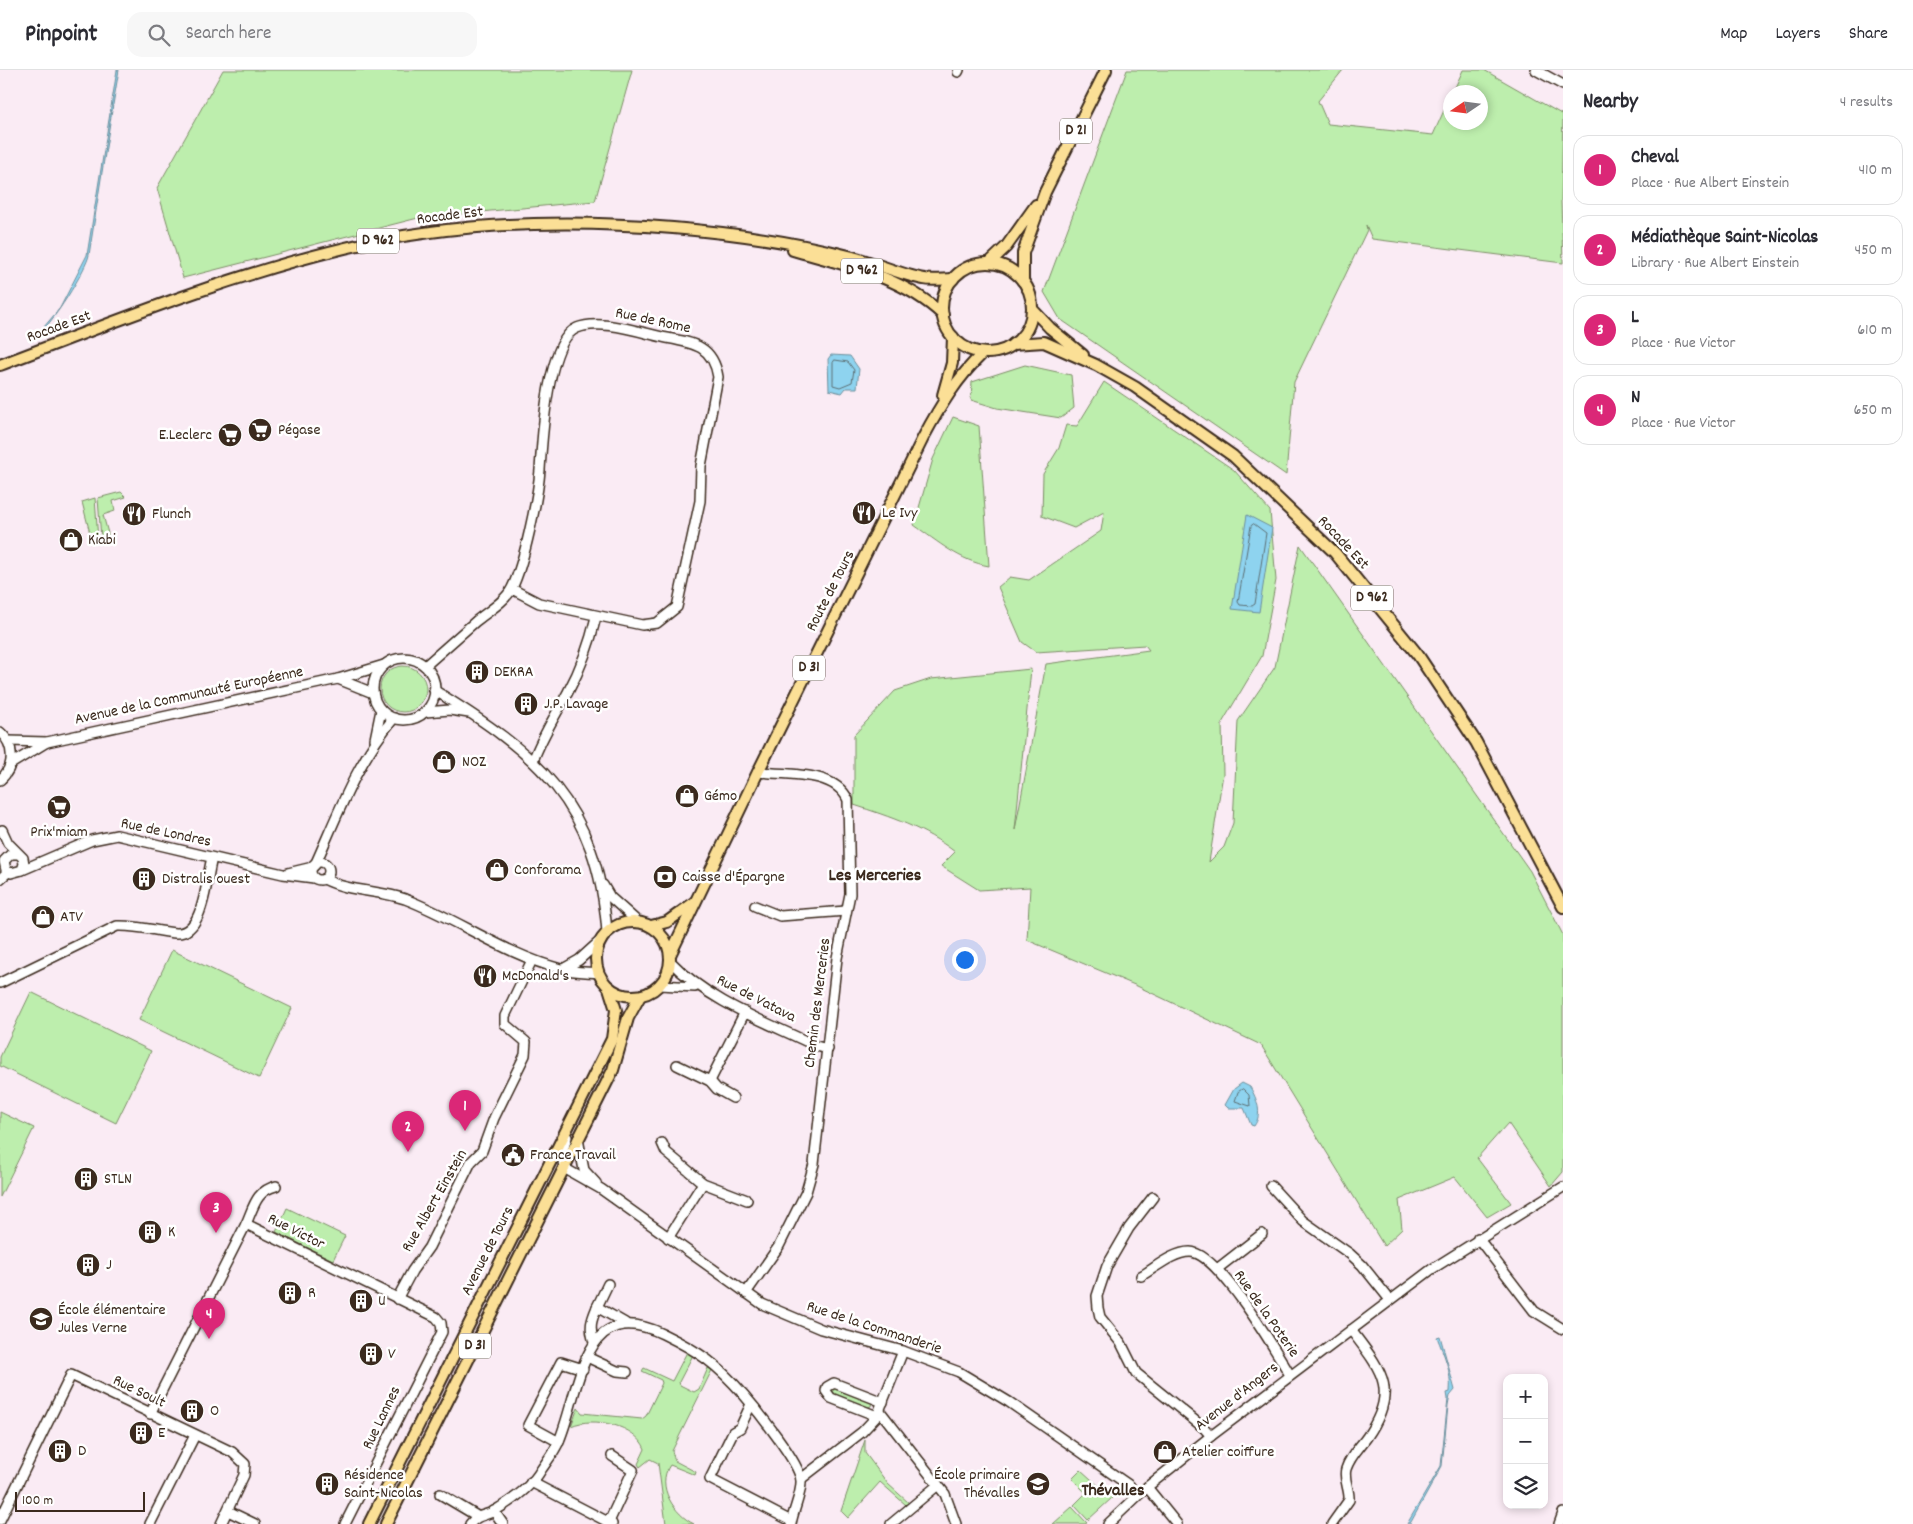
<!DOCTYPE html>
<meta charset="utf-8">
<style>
:root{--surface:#fff;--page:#f7f7f7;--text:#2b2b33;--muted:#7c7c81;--line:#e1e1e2;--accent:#db2777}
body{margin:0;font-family:Dekko,sans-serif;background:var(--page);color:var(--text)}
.controls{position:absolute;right:15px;bottom:15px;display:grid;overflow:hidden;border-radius:10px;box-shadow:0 2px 8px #0003}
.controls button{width:45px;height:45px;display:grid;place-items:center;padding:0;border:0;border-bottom:1px solid var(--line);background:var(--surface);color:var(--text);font:25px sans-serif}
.compass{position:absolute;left:1443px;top:15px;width:45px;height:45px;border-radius:50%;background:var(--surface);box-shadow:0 2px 8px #0003;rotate:257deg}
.scale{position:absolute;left:15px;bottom:12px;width:130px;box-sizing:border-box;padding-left:5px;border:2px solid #3b2a1e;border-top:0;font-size:14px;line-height:18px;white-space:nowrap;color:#3b2a1e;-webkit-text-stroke:4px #fff;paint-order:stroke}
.you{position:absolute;left:964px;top:889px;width:18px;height:18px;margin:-12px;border:4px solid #fff;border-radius:50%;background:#1a73e8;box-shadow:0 0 0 8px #1a73e833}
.badge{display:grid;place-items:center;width:32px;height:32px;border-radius:50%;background:var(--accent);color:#fff;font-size:16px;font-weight:700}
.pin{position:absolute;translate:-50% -41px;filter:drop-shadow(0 1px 2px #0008)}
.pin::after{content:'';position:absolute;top:26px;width:18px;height:15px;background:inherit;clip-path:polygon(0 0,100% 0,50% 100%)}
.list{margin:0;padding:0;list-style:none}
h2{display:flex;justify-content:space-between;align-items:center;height:65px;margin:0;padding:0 20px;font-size:21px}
h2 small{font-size:16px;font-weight:400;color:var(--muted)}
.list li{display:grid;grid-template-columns:32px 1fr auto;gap:15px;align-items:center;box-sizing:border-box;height:70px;margin:0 10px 10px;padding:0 10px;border:1px solid var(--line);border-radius:15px}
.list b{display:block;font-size:19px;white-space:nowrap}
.list p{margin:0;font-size:16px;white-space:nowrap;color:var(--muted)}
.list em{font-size:16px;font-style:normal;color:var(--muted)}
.icon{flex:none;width:28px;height:28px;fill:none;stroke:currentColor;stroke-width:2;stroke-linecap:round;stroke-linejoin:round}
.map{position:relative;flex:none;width:1563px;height:1454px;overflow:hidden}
header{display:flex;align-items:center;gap:30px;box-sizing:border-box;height:70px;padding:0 25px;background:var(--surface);border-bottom:1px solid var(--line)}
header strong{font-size:24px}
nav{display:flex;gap:28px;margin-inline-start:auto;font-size:18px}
.search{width:350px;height:45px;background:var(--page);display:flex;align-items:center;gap:12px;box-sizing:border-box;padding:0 18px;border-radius:15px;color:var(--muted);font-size:19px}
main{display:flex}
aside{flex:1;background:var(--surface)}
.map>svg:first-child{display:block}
.green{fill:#bdeead;stroke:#7c8c66}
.water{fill:#8ed3ef;stroke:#6d8f9b}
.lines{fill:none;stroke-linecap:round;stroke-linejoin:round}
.shore{stroke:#5c6e72;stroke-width:1}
.minor-casing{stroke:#3b2a1e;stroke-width:12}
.major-casing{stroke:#3b2a1e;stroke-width:14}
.minor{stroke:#fff;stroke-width:9}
.major{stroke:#fbdf96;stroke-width:10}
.labels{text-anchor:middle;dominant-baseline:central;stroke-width:5;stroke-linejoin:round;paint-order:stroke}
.shield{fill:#fff;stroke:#766a62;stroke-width:1}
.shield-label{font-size:15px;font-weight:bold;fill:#3b2a1e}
.street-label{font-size:16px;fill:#3b2a1e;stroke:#fff}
.poi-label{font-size:16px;fill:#3b2a1e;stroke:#fff;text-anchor:start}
.neighbourhood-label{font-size:18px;font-weight:bold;fill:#3b2a1e;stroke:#fff}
</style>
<header>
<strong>Pinpoint</strong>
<div class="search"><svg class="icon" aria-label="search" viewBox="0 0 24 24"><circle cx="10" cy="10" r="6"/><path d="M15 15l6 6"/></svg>Search here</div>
<nav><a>Map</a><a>Layers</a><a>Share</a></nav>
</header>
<main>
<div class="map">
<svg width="1563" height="1454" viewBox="0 0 1563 1454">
<rect width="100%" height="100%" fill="#faebf4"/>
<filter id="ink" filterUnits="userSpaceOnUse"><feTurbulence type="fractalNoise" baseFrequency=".02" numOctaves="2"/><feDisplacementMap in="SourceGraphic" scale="10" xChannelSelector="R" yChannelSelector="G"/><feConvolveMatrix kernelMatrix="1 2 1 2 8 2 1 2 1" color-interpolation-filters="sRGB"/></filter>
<g filter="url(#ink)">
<g class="green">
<polygon points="223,0 632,0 595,131 418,148 183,208 157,118"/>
<polygon points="1127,0 1343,0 1318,31 1328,54 1433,65 1450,27 1450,52 1480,52 1480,22 1453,22 1463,0 1484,0 1563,45 1561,131 1563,193 1372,169 1366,155 1367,160 1294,312 1286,405 1060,249 1044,222"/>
<polygon points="1025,295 1071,305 1074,338 1061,348 997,338 971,330 972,312"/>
<path d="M1104 312 1234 400 1270 441 1276 510 1262 586 1222 653 1223 704 1209 792 1224 777 1233 753 1238 651 1275 597 1300 475 1530 801 1563 865V1102L1551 1116 1508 1053 1477 1088 1511 1133 1487 1147 1455 1107 1399 1130 1402 1159 1384 1176 1261 975 1137 916 1027 870 1030 817 979 820 941 796 955 782C924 758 891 747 854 735V665L895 621 931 609 1031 599 1015 760 1046 594 1149 580 1145 575 1036 582 1022 572 998 517 1010 507 1029 510 1101 461 1104 442 1074 458 1042 446 1043 404 1059 378 1066 355 1077 356Z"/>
<path d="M953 347 979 356 989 496C960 491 938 472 914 455L933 389Z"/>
<polygon points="121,422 126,427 113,431 115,441 103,445 109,467 101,469 98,428"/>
<polygon points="95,428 98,470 92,471 82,432"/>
<circle cx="403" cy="619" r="23"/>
<polygon points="172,880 292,938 259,1008 139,950"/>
<polygon points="31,922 151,981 116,1053 0,996 0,987"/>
<polygon points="0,1042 34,1058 0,1127"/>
<polygon points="287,1138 345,1166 333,1190 276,1162"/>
<path d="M687 1282 693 1285 679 1312 680 1315 694 1322 699 1319 708 1298 712 1300 672 1381 675 1391 696 1402 695 1405 670 1395C655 1416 675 1445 694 1454H666L658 1393 650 1389 640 1397 638 1394 645 1379C636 1355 593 1346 571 1356L578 1338 582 1343 642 1349 646 1346 662 1313 661 1310 642 1301 644 1298 672 1311Z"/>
<polygon points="832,1316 872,1331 871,1336 866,1338 830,1323"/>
<polygon points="865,1370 865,1383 888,1414 909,1433 906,1435 880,1412 848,1448 841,1441"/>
<polygon points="1081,1400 1112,1428 1088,1450 1074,1435 1086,1423 1072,1409"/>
<polygon points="1072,1437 1087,1453 1085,1454 1053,1454"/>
</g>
<g class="water">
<path d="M117 0H119C108 61 99 123 89 185 87 198 50 258 38 264L60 238 87 185Z"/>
<polygon points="831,285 850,286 859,299 857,318 846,318 842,323 829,320 828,289"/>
<polygon points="1247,445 1272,458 1259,542 1232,539"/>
<path d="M1242 1013 1250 1017C1257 1029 1263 1044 1254 1056L1251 1055 1244 1038H1228L1225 1035 1234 1019Z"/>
<path d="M1440 1266 1455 1320 1450 1326 1448 1336 1442 1396 1411 1452 1407 1454 1441 1396 1448 1329 1447 1323 1450 1322C1452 1302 1444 1285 1437 1267Z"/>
</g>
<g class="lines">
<g class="shore">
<polygon points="835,290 848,292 854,300 852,312 840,317 833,315 833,293"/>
<polygon points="1254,454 1266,463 1255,534 1252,536 1240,535 1238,532 1251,456"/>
<polygon points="1243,1019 1249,1025 1250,1036 1235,1031 1238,1022"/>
</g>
<g class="minor-casing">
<g id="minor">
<polyline points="1536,0 1563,15"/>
<polyline points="958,2 959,0"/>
<circle cx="404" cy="619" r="31"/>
<path d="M425 596C442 581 459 566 476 551 487 542 506 531 512 518 524 494 538 427 540 400 542 369 547 270 577 258 600 248 642 263 667 268 694 273 713 276 718 307L701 396 700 431 677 537 657 553 642 555 539 533 512 519"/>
<polyline points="338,609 373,623"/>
<path d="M434 620C538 684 597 733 607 862"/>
<polyline points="425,642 450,640 469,643"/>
<path d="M0 662C15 675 15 697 0 710"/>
<polyline points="375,669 381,640"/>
<polyline points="8,671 47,672 338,609 384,595"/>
<path d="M533 691C542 666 556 645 568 622 581 598 590 573 596 547"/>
<polyline points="11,694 47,672"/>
<polyline points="2,760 8,773 23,788 24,794 22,800 11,803 6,800 4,791 11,784 18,784"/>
<circle cx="320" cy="801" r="9"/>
<path d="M315 795C338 744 357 691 394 648"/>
<polyline points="22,800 92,770 117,765 283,804 314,808"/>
<polyline points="288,803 313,797"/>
<polyline points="0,809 8,802"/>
<path d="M324 809C349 822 379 820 405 829 458 849 506 885 561 899 573 902 586 902 598 903"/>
<polyline points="603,815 610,827 638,852"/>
<polyline points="755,836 780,846 846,841"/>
<path d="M670 891C709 932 767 952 816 976L828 979"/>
<polyline points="563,899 579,890 600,871"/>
<path d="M0 913 117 856C137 855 155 861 175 863 204 866 206 809 212 788"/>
<polyline points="660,915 695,917"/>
<polyline points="677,995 710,1011 717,1019 733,1028"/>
<polyline points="710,1011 745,942"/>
<polyline points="567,1067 562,1084 564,1098 601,1119 762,1234 821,1259 903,1281 959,1302 1009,1332 1130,1416 1136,1427"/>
<polyline points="578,1069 584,1100 596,1113"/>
<polyline points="662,1073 666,1082 703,1113 747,1130"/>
<polyline points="1271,1116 1303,1151 1350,1184 1362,1195 1390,1230"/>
<polyline points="1153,1127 1129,1158 1107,1196 1097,1226 1098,1238 1100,1247 1121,1273 1136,1303 1204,1358 1211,1366"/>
<path d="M246 1154C254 1136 256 1121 276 1116"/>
<polyline points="668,1168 703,1113"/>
<polyline points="1478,1168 1534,1241 1563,1259"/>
<polyline points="1217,1199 1262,1164"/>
<path d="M1141 1206C1155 1198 1173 1182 1190 1182 1218 1182 1276 1281 1290 1305"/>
<path d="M746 1223 779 1176 806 1122 814 1094 837 888 850 824 848 730C835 700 786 705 758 702"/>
<polyline points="397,1229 412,1201 429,1177 471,1092 482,1081 494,1048 525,985 526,972 505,954 505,946 532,890"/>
<polyline points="597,1237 608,1214"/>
<path d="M594 1272C589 1257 591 1251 597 1237L625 1253"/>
<polyline points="587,1287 617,1301 627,1302"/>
<polyline points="751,1334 740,1358 733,1362 710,1409 791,1451"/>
<polyline points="880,1341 945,1424 956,1454"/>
<polyline points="150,1344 246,1154 436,1247 441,1253 442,1262 345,1454"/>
<polyline points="877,1346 831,1328 826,1321 827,1317 834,1313 883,1332"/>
<polyline points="559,1372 528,1355 561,1292 583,1299"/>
<polyline points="801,1409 862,1362 877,1346 903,1281"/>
<polyline points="531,1412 612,1454"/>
<polyline points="1147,1417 1177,1454"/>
<polyline points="440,1424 477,1446"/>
<polyline points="228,1441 255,1454"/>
<polyline points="494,1441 503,1454"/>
<polyline points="0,1450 71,1305 232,1382 245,1394 244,1405 221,1454"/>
<polyline points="150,1454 195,1365"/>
<path d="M470 1454C479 1443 485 1447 496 1440 511 1431 532 1416 541 1400 547 1391 555 1381 559 1371 581 1319 581 1225 663 1264 700 1282 717 1294 744 1325 757 1340 799 1392 801 1410 802 1424 793 1440 791 1454"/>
<polyline points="608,1454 633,1400 612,1386"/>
<polyline points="891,1454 938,1415"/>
<polyline points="1108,1454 1147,1417 1211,1366 1432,1199 1563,1117"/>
<path d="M1332 1454 1349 1430C1350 1420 1343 1409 1346 1399 1350 1386 1360 1377 1367 1367 1400 1319 1381 1300 1351 1260"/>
<polyline points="1559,1454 1563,1443"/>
</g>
</g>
<g class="major-casing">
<g id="major">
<path d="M793 180C845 195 902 206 943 245"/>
<polyline points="989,193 1006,177 1036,135"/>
<circle cx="987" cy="238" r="45"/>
<polyline points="1023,211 1023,183 1045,122 1106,0"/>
<polyline points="1032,239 1050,258 1083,285"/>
<polyline points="1013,274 1044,272 1096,295 1135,317 1233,386 1335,483 1418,585 1476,672 1563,837"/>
<path d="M0 295C114 252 227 206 345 178 452 152 564 149 673 158 733 163 795 172 853 187 875 193 902 205 924 209 933 211 944 209 953 209"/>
<polyline points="943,325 952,293 953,267"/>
<circle cx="633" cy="889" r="37"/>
<polyline points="651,856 667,852 695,832"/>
<path d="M670 885 758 702 923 368C940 336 957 308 983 283"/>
<polyline points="369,1454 612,969 616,940 609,918"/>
<polyline points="386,1454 613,1000 628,948 640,926"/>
</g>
</g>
<use href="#minor" class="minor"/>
<use href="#major" class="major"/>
</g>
</g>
<defs>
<g id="supermarket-disc" transform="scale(1.25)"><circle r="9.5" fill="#3b2a1e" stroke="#fff"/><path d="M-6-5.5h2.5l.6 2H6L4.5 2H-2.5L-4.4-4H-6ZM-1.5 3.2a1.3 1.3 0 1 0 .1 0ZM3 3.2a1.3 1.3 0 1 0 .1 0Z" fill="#fff"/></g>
<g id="restaurant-disc" transform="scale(1.25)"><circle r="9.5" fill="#3b2a1e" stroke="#fff"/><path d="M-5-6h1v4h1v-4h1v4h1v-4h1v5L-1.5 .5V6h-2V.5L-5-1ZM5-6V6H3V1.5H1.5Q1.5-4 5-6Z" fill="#fff"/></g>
<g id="shop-disc" transform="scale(1.25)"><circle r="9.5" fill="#3b2a1e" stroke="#fff"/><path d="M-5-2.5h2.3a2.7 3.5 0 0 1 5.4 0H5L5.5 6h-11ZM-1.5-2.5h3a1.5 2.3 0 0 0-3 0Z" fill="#fff"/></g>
<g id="building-disc" transform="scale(1.25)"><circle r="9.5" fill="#3b2a1e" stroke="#fff"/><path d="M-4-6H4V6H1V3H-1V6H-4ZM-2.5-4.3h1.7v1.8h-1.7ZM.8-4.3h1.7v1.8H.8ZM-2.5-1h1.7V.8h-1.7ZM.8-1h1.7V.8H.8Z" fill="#fff"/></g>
<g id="bank-disc" transform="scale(1.25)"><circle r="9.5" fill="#3b2a1e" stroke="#fff"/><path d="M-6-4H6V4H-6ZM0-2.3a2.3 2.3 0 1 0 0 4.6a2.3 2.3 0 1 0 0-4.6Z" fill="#fff"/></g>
<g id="civic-disc" transform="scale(1.25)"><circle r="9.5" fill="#3b2a1e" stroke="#fff"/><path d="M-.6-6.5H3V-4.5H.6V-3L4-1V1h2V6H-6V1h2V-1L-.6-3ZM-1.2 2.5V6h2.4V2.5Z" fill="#fff"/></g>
<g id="school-disc" transform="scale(1.25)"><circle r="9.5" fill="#3b2a1e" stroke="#fff"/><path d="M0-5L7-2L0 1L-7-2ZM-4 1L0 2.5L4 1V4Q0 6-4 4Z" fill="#fff"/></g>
</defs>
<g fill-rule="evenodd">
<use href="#supermarket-disc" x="260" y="360"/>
<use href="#supermarket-disc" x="230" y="365"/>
<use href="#restaurant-disc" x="864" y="443"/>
<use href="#restaurant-disc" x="134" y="444"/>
<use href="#shop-disc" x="71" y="470"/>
<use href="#building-disc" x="477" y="602"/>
<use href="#building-disc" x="526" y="634"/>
<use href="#shop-disc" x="444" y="692"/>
<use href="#shop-disc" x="687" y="726"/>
<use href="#supermarket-disc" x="59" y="737"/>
<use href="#shop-disc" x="497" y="800"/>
<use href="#bank-disc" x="665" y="807"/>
<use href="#building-disc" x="144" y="809"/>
<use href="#shop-disc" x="43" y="847"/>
<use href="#restaurant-disc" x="485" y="906"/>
<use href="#civic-disc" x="513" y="1085"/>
<use href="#building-disc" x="86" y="1109"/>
<use href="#building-disc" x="150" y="1162"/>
<use href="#building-disc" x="88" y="1195"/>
<use href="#building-disc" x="290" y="1223"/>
<use href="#building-disc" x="361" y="1231"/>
<use href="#school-disc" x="41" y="1249"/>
<use href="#building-disc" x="371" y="1284"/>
<use href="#building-disc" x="192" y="1341"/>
<use href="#building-disc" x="141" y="1363"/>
<use href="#building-disc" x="60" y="1381"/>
<use href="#shop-disc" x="1165" y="1382"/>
<use href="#building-disc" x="327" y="1414"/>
<use href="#school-disc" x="1038" y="1414"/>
</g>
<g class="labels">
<g class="shield">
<rect x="1060" y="48.5" width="32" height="25" rx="4"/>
<rect x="357" y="158.5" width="42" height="25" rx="4"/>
<rect x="841" y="188.5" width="42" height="25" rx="4"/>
<rect x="1351" y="515.5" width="42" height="25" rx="4"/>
<rect x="793" y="585.5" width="32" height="25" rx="4"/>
<rect x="459" y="1263.5" width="32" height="25" rx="4"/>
</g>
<g class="shield-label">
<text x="1076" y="61">D 21</text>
<text x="378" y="171">D 962</text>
<text x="862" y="201">D 962</text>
<text x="1372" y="528">D 962</text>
<text x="809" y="598">D 31</text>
<text x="475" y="1276">D 31</text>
</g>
<g class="street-label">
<text transform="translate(450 146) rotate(-7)">Rocade Est</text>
<text transform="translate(653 251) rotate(12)">Rue de Rome</text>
<text transform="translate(59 257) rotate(-20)">Rocade Est</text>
<text transform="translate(1343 473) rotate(47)">Rocade Est</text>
<text transform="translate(831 521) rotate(-63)">Route de Tours</text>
<text transform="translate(189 626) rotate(-12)">Avenue de la Communauté Européenne</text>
<text transform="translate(166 763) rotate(12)">Rue de Londres</text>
<text transform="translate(756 929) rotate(27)">Rue de Vatava</text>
<text transform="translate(818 933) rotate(-83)">Chemin des Merceries</text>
<text transform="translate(435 1131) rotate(-60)">Rue Albert Einstein</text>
<text transform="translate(296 1162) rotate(27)">Rue Victor</text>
<text transform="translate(488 1181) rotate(-63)">Avenue de Tours</text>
<text transform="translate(1266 1244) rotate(55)">Rue de la Poterie</text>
<text transform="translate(874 1258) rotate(18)">Rue de la Commanderie</text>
<text transform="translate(139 1322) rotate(26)">Rue Soult</text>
<text transform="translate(1237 1327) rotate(-38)">Avenue d'Angers</text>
<text transform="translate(382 1348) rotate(-64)">Rue Lannes</text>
</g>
<g class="poi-label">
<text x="278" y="360">Pégase</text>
<text x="212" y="365" text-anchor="end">E.Leclerc</text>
<text x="882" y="443">Le Ivy</text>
<text x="152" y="444">Flunch</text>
<text x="88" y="470">Kiabi</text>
<text x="494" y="602">DEKRA</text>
<text x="544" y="634">J.P. Lavage</text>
<text x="462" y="692">NOZ</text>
<text x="704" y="726">Gémo</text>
<text x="59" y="762" text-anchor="middle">Prix'miam</text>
<text x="514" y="800">Conforama</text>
<text x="682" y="807">Caisse d'Épargne</text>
<text x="162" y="809">Distralis ouest</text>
<text x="60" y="847">ATV</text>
<text x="502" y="906">McDonald's</text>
<text x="530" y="1085">France Travail</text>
<text x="104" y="1109">STLN</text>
<text x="168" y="1162">K</text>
<text x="106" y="1195">J</text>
<text x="308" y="1223">R</text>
<text x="378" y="1231">U</text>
<text x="58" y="1240">École élémentaire<tspan x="58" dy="18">Jules Verne</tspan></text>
<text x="388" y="1284">V</text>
<text x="210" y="1341">O</text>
<text x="158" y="1363">E</text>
<text x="78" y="1381">D</text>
<text x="1182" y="1382">Atelier coiffure</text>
<text x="344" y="1405">Résidence<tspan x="344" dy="18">Saint-Nicolas</tspan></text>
<text x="1020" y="1405" text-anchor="end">École primaire<tspan x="1020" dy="18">Thévalles</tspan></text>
</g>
<g class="neighbourhood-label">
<text x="875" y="806">Les Merceries</text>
<text x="1113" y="1421">Thévalles</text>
</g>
</g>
</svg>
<div class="controls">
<button>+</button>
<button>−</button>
<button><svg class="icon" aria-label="layers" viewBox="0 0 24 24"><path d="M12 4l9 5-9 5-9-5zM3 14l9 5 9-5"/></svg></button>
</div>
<svg class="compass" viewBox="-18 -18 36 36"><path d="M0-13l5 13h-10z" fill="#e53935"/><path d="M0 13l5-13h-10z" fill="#7c7c81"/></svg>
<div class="scale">100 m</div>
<div class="you"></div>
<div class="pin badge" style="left:465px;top:1061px">1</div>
<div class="pin badge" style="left:408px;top:1082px">2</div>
<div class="pin badge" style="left:216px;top:1163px">3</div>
<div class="pin badge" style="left:209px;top:1269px">4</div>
</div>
<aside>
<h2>Nearby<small>4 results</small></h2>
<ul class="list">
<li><span class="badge">1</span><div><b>Cheval</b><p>Place · Rue Albert Einstein</p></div><em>410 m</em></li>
<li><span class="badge">2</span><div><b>Médiathèque Saint-Nicolas</b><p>Library · Rue Albert Einstein</p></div><em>450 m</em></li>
<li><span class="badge">3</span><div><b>L</b><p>Place · Rue Victor</p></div><em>610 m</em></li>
<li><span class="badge">4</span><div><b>N</b><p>Place · Rue Victor</p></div><em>650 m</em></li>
</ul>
</aside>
</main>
